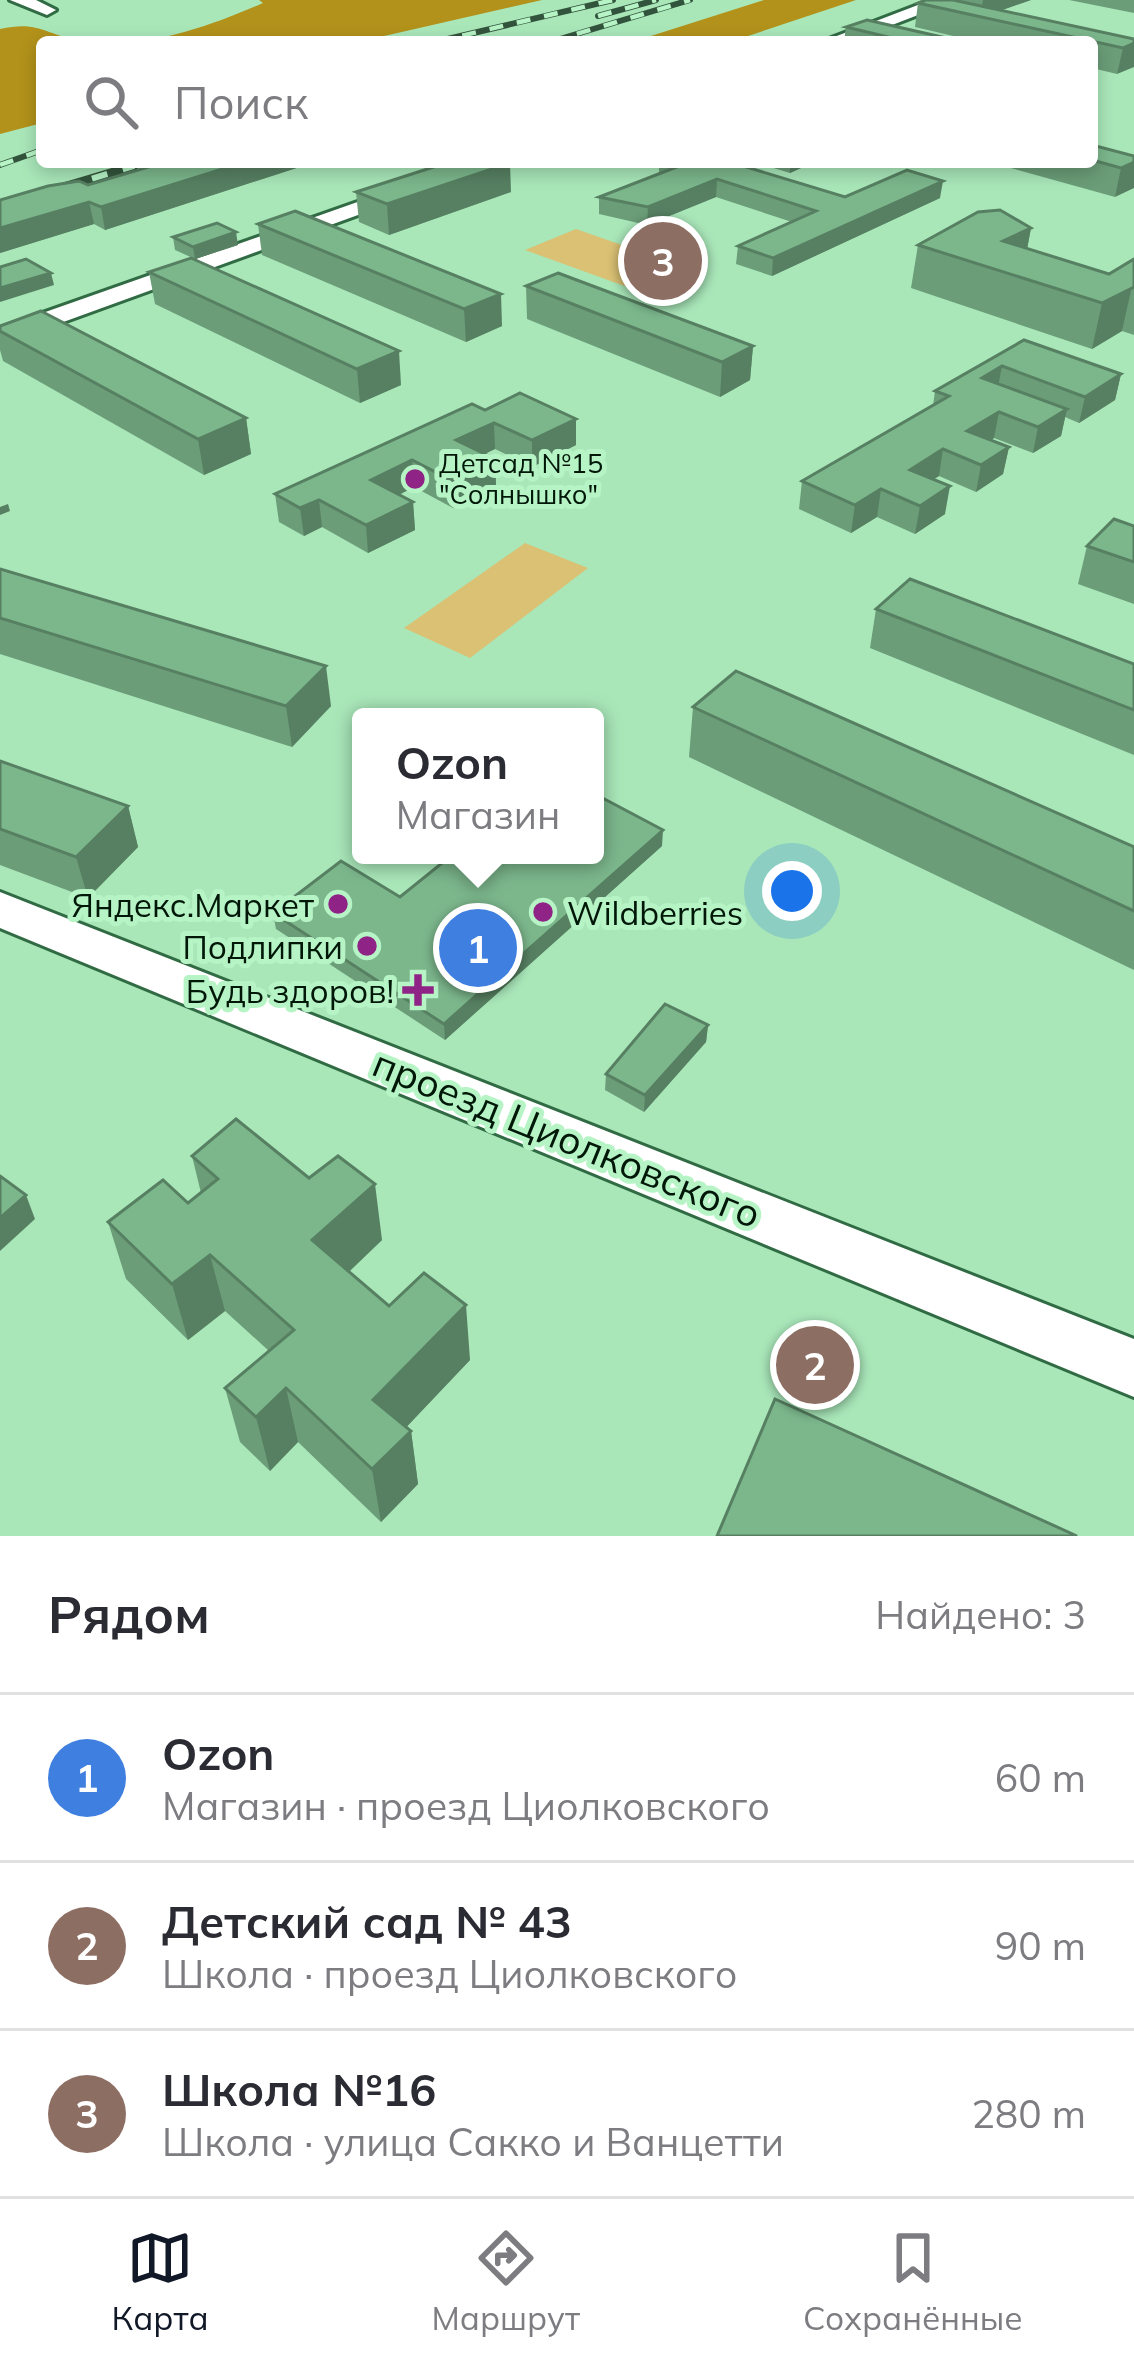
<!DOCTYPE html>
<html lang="ru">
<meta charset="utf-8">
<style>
:root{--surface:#fff;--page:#f7f7f7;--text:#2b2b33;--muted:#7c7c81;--line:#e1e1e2;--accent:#111827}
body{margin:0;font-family:Mulish,sans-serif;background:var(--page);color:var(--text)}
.you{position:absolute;left:792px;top:891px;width:42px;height:42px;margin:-30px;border:9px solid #fff;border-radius:50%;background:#1a73e8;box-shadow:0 0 0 18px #1a73e833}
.badge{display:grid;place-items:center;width:78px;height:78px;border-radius:50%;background:var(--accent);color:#fff;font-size:39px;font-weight:700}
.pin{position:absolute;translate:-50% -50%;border:6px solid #fff;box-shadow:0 3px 12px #0006}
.popup{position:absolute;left:352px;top:708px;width:252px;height:156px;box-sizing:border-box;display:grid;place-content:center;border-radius:12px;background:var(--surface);filter:drop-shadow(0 3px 9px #0005);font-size:39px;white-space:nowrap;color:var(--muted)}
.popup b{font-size:45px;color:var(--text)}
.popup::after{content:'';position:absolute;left:50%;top:100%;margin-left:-24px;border:24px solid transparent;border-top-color:var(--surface)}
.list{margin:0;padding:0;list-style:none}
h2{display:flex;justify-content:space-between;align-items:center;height:156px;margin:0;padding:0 48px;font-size:51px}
h2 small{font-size:39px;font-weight:400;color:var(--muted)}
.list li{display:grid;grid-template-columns:78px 1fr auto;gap:36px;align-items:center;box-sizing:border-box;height:168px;padding:0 48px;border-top:3px solid var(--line)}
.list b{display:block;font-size:45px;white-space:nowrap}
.list p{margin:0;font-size:39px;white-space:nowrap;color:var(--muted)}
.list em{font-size:39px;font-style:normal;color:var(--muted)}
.icon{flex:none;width:66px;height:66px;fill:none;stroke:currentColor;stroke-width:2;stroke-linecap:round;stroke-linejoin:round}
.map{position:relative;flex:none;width:1134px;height:1536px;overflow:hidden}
.search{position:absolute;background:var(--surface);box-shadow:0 6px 18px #0003;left:36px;right:36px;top:36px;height:132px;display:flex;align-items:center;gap:30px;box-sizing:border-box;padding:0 42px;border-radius:12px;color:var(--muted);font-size:45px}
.sheet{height:660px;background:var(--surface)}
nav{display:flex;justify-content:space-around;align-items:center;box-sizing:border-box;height:168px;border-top:3px solid var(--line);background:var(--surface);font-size:33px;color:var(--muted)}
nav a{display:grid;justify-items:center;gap:6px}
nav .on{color:var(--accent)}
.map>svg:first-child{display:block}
.green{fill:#dac174}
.forest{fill:#b2921a}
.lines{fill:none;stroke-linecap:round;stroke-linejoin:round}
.minor-casing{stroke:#316b44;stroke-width:6}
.minor{fill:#fff;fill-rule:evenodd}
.rail-far1-casing{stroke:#33543c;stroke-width:6}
.rail-casing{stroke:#33543c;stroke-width:9}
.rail-far1{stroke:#b6f4c6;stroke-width:4.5;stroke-dasharray:14;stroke-linecap:butt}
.rail{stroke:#b6f4c6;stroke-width:6;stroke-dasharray:16;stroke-linecap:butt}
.wall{fill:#6b9d78}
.shaded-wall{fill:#578062}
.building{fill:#7cb78c;stroke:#578062;stroke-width:3}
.poi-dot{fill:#902386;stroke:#b6f4c6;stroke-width:4.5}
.labels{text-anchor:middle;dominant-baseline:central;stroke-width:10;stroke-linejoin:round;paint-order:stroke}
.far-poi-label{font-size:27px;fill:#011708;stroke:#b6f4c6;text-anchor:start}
.poi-label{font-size:33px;fill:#011708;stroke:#b6f4c6;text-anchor:end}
.near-street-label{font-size:39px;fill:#011708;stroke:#b6f4c6}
</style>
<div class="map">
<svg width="1134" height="1536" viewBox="0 0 1134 1536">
<rect width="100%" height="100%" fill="#a9e7b9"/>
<g class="green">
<polygon points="576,229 702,273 652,296 525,250"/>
<polygon points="525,543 588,568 470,658 404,628"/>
</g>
<g class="forest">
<path d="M259 0H542L358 42H42V123L0 134V29C40 20 45 35 81 41 142 51 208 27 263 3Z"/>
<polygon points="764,0 856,0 730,42 632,42"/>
</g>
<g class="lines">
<g class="minor-casing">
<g id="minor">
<polygon points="10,0 36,0 56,10 47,15"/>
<polygon points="931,0 957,0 848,42 821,42"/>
<polygon points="471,162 504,162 0,345 0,328"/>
<polygon points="0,892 1134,1339 1134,1397 0,928"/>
</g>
</g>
<use href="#minor" class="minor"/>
<g class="rail-far1-casing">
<g id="rail-far1">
<polyline points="598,16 656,0"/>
<polyline points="435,42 613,0"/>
<polyline points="550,42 690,0"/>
<polyline points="0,165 42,150"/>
<polyline points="124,169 148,162"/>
</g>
</g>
<g class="rail-casing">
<polyline id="rail" points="0,206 134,166"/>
</g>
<use href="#rail-far1" class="rail-far1"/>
<use href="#rail" class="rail"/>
</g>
<g class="wall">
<polygon points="926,0 1031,0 1001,10 1134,39 1117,74 1092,68 1092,42 979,42 915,27 918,3"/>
<polygon points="1069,0 1134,0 1134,13"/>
<polygon points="846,27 964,42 844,42"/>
<polygon points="1092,145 1134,156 1115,197 989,162 1092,162"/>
<polygon points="165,162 315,162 105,230 94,224 0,253 0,200 88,185"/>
<polygon points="754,162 814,162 790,173"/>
<polygon points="659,163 845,197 940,198 772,276 736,264 738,246 792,222 716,197 647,225 599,214 599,197 659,174"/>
<polygon points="356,192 511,192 389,235 359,222"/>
<polygon points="295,211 502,326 466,342 262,255 258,224"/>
<polygon points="1031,228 1027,249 1109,274 1134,259 1134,335 1122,331 1092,349 911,288 918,245"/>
<polygon points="173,237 238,245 195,259 175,250"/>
<polygon points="149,272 401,385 360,403 155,304"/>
<polygon points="526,286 753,346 750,380 720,397 527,319"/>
<polygon points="0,326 246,418 251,454 204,475 3,361 0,350"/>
<polygon points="1024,340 1121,374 1115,400 1079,423 1065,417 1061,436 1033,453 994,438 991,440 1009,447 1003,474 976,492 939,476 934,479 945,514 915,534 877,517 851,533 799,509 802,481 933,406 935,391"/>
<polygon points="485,410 576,445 532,467 495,449 484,454 495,459 496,486 453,508 414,487 399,495 413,502 415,530 368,553 322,527 304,536 279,522 275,494"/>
<polygon points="1134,526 1134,604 1078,584 1087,546"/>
<polygon points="0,569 331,706 292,747 0,654"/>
<polygon points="876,609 1134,664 1134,755 870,648"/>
<polygon points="693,707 1134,847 1134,970 689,757"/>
<polygon points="0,761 128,806 138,847 88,898 0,865"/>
<polygon points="662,846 445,1040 276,929 273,913 400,897"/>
<polygon points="708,1025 706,1042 644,1112 605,1090 606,1074"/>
<polygon points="192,1156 382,1240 349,1272 389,1306 470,1360 406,1427 411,1431 418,1484 381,1522 298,1442 270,1471 240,1442 225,1388 269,1351 225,1311 188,1340 126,1279 108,1222 188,1203 201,1193"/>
</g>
<g class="shaded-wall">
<polygon points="983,0 1031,0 980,18"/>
<polygon points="1134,43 1134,67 1117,74 1123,48"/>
<polygon points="245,162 315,162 105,230 101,207"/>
<polygon points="791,162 814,162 790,173"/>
<polygon points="1134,162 1134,188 1115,197 1121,168"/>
<polygon points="510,163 511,192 389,235 387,204"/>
<polygon points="717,179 716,197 647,225 648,207"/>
<polygon points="943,181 940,198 772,276 773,258"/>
<polygon points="89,202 94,224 0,253 0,228"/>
<polygon points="1031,228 1023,271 1003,241"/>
<polygon points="236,232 238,245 195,259 193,247"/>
<polygon points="51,273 54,285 0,302 0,288"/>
<polygon points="1132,286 1122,331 1092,349 1102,303"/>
<polygon points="501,294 502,326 466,342 464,309"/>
<polygon points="753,346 750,380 720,397 722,362"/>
<polygon points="399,351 401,385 360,403 357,369"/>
<polygon points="1002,366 997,392 982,378"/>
<polygon points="1121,374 1115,400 1079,423 1085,397"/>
<polygon points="1067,409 1061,436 1033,453 1038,427"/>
<polygon points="999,412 994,438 963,457 967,431"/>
<polygon points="246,418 251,454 204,475 198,439"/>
<polygon points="576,419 576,445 532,467 532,440"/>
<polygon points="494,423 495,449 458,467 456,440"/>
<polygon points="1009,447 1003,474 976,492 981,465"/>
<polygon points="943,449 939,476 906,497 910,470"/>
<polygon points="495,459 496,486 453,508 451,480"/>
<polygon points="412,460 414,487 374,507 371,480"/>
<polygon points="950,486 945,514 915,534 920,506"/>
<polygon points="881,489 877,517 851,533 855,505"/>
<polygon points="319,500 322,527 304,536 300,508"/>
<polygon points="413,502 415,530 368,553 366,525"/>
<polygon points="8,504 10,511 0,515 0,507"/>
<polygon points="326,666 331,706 292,747 286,706"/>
<polygon points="128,806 138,847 88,898 76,857"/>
<polygon points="663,830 662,846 445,1040 444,1024"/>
<polygon points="708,1025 706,1042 644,1112 645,1095"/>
<polygon points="375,1184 382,1240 323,1296 312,1240"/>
<polygon points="26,1195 35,1219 0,1251 0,1218"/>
<polygon points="210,1255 225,1311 188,1340 172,1284"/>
<polygon points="466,1305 470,1360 381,1454 373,1400"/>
<polygon points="286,1388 298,1442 270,1471 256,1417"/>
<polygon points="411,1431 418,1484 381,1522 372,1469"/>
</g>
<g class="building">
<polygon points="926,0 953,0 1134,39 1134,43 1123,48 918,3"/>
<polygon points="867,20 964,42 909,42 846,27"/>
<polygon points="1092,145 1134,156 1134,162 1121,168 1092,160"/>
<polygon points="165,162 245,162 101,207 89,202 0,228 0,200 48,186 79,181 88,185"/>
<polygon points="449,162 510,163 387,204 356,192"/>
<polygon points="663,162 730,162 845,197 907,170 943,181 773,258 738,246 816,211 717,179 648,207 599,197 674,168 659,163"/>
<polygon points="1000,210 1031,228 1003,241 1109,274 1134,259 1134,287 1102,303 918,245 978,212"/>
<polygon points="295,211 501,294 464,309 258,224"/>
<polygon points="217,223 236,232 193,247 173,237"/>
<polygon points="191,258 399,351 357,369 149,272"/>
<polygon points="26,259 51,273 0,288 0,267"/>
<polygon points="558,273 753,346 722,362 526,286"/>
<polygon points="41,311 246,418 198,439 0,331 0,326"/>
<polygon points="1024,340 1121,374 1085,397 1002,366 982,378 1067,409 1038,427 999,412 967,431 1009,447 981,465 943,449 910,470 950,486 920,506 881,489 855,505 802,481 949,396 935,391"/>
<polygon points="520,393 576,419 532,440 494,423 456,440 495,459 451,480 412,460 371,480 413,502 366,525 319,500 300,508 275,494 472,404 485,410"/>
<polygon points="1114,519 1134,526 1134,562 1087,546"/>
<polygon points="0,569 326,666 286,706 0,618"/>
<polygon points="910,579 1134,664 1134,710 876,609"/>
<polygon points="736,671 1134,847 1134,911 693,707"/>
<polygon points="0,761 128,806 76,857 0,829"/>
<polygon points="595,794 663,830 444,1024 273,913 341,861 400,897 452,855 595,855"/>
<polygon points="665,1004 708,1025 645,1095 606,1074"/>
<polygon points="236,1119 309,1178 338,1156 375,1184 312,1240 389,1306 424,1273 466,1305 373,1400 411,1431 372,1469 286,1388 256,1417 225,1388 294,1330 210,1255 172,1284 108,1222 163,1180 188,1203 218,1179 192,1156"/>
<polygon points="0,1176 26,1195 0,1218"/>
<polygon points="775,1399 1077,1536 717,1536"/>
</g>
<g class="poi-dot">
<circle cx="415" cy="479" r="12"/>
<circle cx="338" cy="904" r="12"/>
<circle cx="543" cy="912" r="12"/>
<circle cx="367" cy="946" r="12"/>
<path d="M412 972h12v12h12v12h-12v12h-12v-12h-12v-12h12z"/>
</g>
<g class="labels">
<g class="far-poi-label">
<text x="439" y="463">Детсад №15<tspan x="439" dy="31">"Солнышко"</tspan></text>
</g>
<g class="poi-label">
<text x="314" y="904">Яндекс.Маркет</text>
<text x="567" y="912" text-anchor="start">Wildberries</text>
<text x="343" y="946">Подлипки</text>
<text x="394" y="990">Будь здоров!</text>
</g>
<g class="near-street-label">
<text transform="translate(567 1138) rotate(22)">проезд Циолковского</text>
</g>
</g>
</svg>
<div class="you"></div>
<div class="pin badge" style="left:478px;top:948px;background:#3f7fe0">1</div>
<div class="popup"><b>Ozon</b>Магазин</div>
<div class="pin badge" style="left:815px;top:1365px;background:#8d6e63">2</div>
<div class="pin badge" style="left:663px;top:261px;background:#8d6e63">3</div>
<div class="search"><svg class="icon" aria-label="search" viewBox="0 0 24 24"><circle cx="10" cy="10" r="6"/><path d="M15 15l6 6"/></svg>Поиск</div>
</div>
<section class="sheet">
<h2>Рядом<small>Найдено: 3</small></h2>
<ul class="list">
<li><span class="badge" style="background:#3f7fe0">1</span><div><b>Ozon</b><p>Магазин · проезд Циолковского</p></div><em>60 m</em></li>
<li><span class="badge" style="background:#8d6e63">2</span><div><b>Детский сад № 43</b><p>Школа · проезд Циолковского</p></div><em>90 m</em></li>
<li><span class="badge" style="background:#8d6e63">3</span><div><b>Школа №16</b><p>Школа · улица Сакко и Ванцетти</p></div><em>280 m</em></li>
</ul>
</section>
<nav>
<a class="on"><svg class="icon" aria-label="map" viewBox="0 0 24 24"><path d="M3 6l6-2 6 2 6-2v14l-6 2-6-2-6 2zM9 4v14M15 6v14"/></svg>Карта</a>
<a><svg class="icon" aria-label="directions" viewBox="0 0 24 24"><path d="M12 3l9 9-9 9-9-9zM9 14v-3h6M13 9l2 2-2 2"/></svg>Маршрут</a>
<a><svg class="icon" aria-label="saved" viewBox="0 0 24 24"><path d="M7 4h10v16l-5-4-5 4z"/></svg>Сохранённые</a>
</nav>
